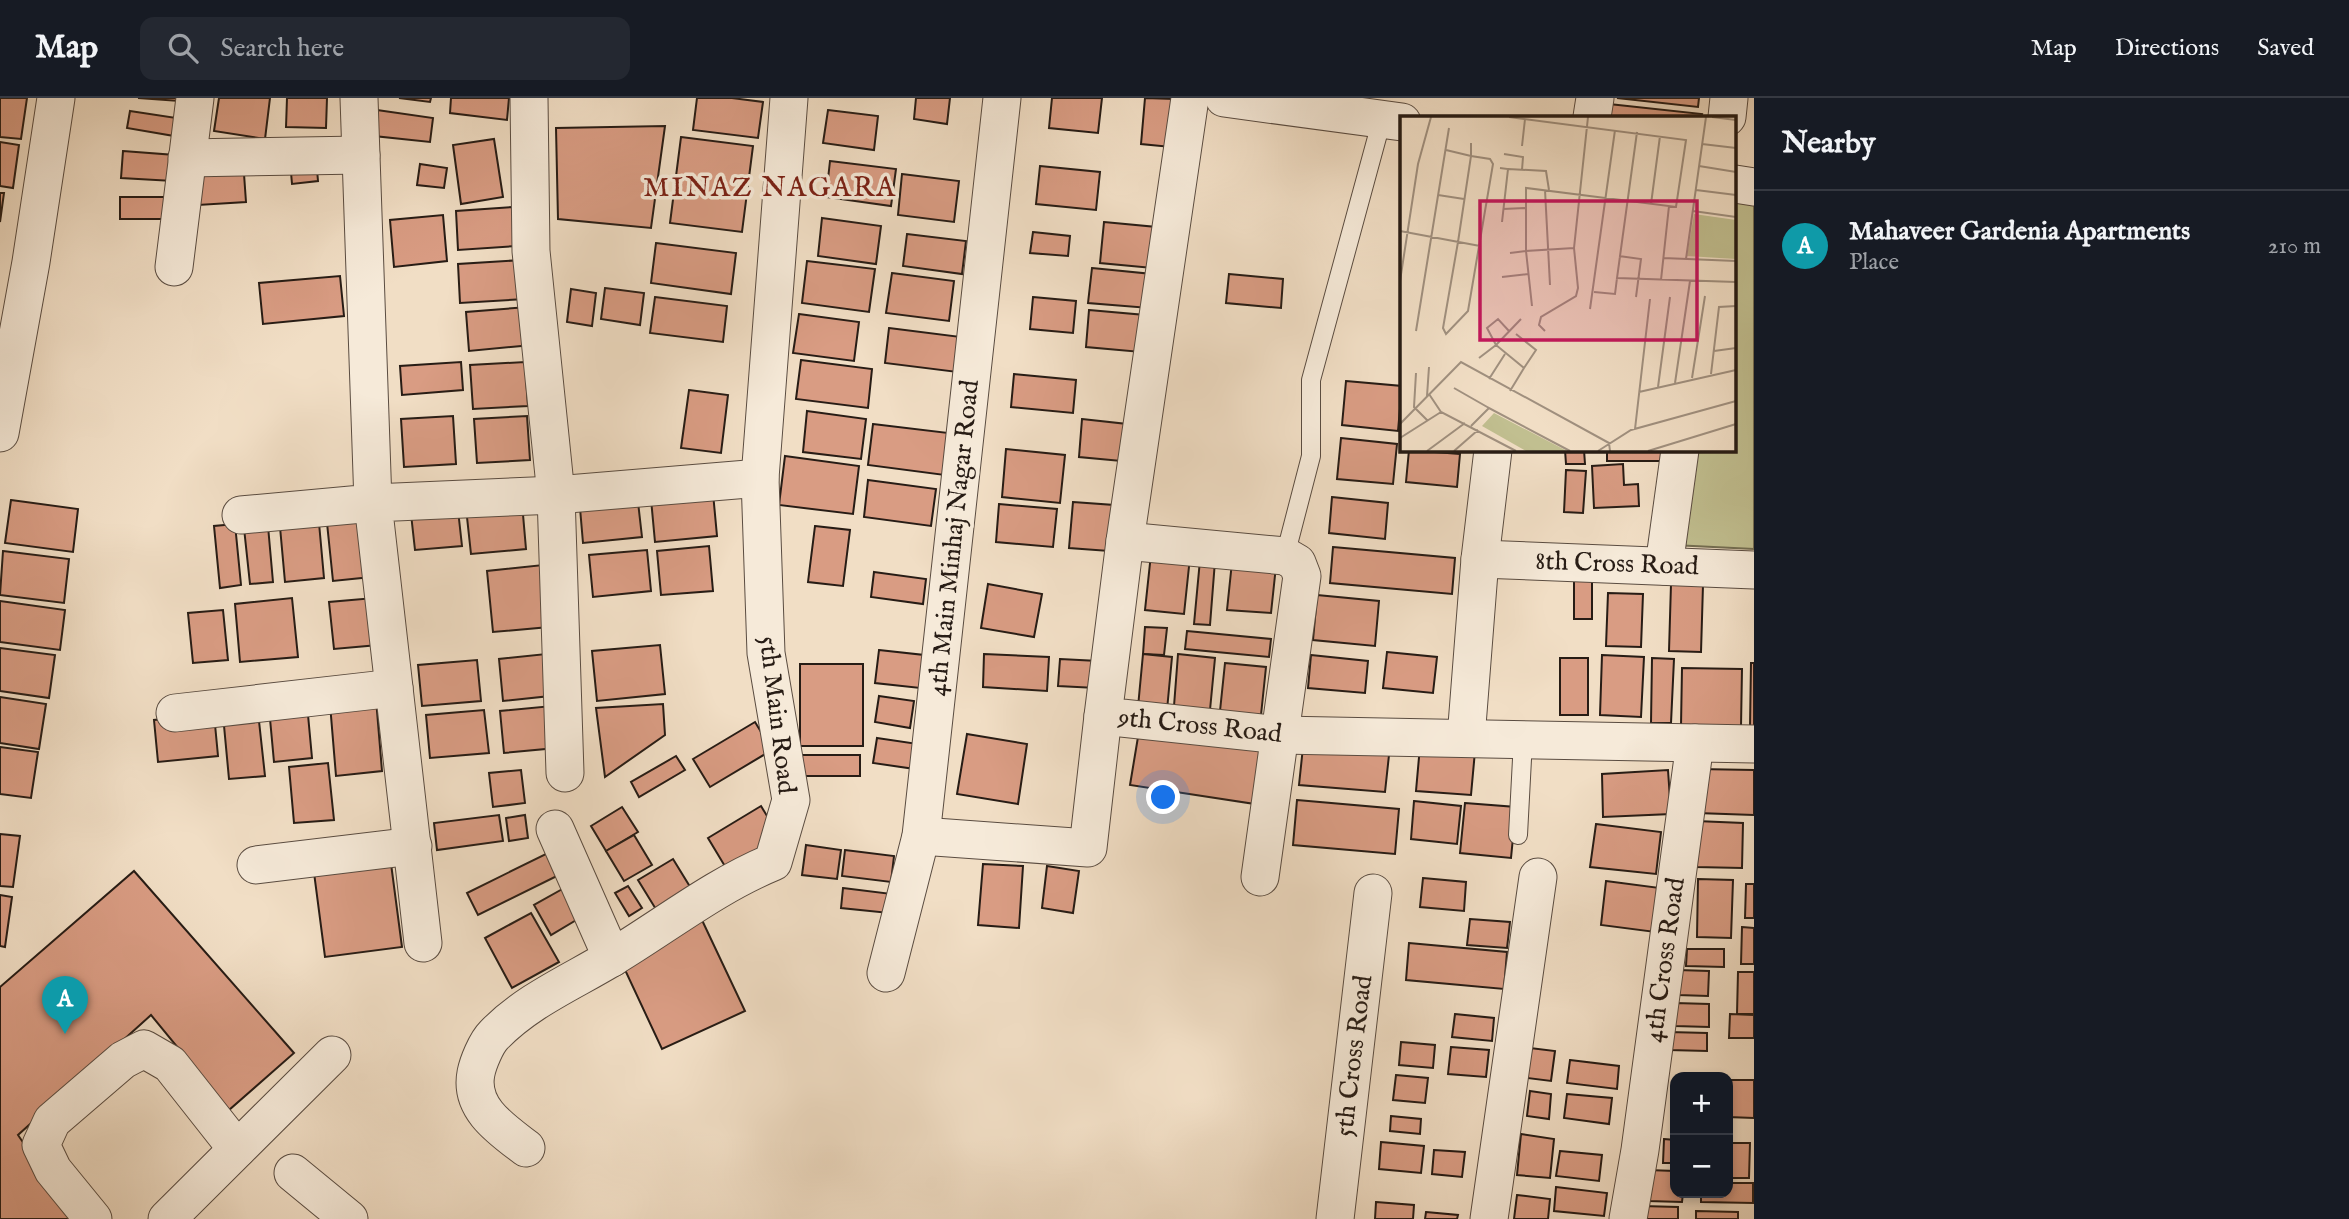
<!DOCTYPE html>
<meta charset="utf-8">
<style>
:root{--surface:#171b24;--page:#242831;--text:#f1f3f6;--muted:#9ea1a6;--line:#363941;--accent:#c59692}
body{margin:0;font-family:"IM FELL English",serif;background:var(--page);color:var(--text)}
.controls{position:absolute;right:21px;bottom:21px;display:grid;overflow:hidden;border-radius:14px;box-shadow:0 4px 10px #0003}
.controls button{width:63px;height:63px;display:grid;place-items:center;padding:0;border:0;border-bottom:2px solid var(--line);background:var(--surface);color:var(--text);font:35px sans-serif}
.you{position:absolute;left:1164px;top:700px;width:24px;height:24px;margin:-18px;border:5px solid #fff;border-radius:50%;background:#1a73e8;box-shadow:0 0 0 10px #1a73e833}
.badge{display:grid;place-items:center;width:46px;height:46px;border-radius:50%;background:var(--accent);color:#fff;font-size:23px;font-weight:700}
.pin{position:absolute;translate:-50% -58px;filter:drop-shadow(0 2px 4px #0008)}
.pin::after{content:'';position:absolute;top:37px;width:24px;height:21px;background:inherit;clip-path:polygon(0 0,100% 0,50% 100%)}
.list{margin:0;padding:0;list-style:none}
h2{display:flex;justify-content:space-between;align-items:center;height:91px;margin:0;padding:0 28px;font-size:30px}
h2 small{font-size:23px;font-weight:400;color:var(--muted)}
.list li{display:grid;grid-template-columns:46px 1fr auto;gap:21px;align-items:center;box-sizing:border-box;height:112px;padding:0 28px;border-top:2px solid var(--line)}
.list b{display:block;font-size:26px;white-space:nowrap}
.list p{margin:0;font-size:23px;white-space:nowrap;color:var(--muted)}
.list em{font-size:23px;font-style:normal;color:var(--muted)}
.icon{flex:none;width:38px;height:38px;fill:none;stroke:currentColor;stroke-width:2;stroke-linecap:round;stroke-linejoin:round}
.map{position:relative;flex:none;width:1754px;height:1121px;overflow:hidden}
header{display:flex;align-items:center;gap:42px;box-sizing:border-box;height:98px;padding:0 35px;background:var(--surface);border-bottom:2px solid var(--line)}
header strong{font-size:33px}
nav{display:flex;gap:38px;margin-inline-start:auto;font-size:24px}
.search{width:490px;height:63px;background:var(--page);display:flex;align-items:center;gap:18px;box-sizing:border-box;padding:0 24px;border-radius:14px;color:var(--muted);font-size:26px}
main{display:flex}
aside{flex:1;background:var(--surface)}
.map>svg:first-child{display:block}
.green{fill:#c1bf90;stroke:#746e52;stroke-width:2}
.building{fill:#d99c83;stroke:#271c15;stroke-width:2}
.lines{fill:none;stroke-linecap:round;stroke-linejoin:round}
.service-casing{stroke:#5a4c41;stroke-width:20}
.minor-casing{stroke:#5a4c41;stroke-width:39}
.service{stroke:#f6ead9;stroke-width:18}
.minor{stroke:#f6ead9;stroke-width:37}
.labels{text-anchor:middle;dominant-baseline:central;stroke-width:7;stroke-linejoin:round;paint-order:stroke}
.street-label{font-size:26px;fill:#271c15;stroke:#f6ead9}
.neighbourhood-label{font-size:28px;letter-spacing:2px;fill:#7a1f14;stroke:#f6ead9}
.inset-road{fill:none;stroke:#a0907f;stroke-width:2}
.view{fill:#c2185b;fill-opacity:0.15;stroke:#c2185b;stroke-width:3.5}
.inset-edge{fill:none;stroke:#271c15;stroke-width:3.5}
</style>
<header>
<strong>Map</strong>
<div class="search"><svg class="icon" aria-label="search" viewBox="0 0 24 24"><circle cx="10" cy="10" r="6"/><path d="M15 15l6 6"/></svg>Search here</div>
<nav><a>Map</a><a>Directions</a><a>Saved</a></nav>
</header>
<main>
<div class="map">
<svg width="1754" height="1121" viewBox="0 0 1754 1121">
<rect width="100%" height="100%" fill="#f1dec5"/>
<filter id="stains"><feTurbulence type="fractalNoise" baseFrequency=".00286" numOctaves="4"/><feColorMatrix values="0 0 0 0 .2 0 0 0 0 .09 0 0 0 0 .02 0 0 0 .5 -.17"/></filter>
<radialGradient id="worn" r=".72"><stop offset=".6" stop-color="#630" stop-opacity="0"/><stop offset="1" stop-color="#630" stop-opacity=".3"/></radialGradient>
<polygon class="green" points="1735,101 1754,105 1754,451 1673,447 1689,352 1735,352"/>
<g class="building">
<polygon points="0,0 27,0 21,41 0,39"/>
<polygon points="138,0 179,0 179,3"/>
<polygon points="219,0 270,0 265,41 214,33"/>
<polygon points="287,0 327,0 326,30 286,29"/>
<polygon points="399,0 431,0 430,4"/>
<polygon points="451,0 509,0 507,22 450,15"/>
<polygon points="697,0 732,0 763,4 758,40 693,32"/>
<polygon points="916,0 950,0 947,26 914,21"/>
<polygon points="1052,0 1102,0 1098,35 1049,30"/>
<polygon points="1145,0 1175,1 1171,49 1141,46"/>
<polygon points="1617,0 1699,0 1698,9"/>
<polygon points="1609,6 1702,16 1701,19 1608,19"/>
<polygon points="377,12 433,20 430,44 374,38"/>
<polygon points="828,12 878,18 874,52 823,45"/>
<polygon points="130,13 183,21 180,39 127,30"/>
<polygon points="665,28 651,130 558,121 556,30"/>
<polygon points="681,39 753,48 742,134 670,125"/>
<polygon points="494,41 503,99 461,106 453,47"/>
<polygon points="0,44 19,47 13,90 0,88"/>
<polygon points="123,53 175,57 173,83 121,80"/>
<polygon points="316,60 318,83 292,86 290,63"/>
<polygon points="243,62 246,104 198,107 195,65"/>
<polygon points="830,63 896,71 891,108 826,99"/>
<polygon points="420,66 447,70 444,90 417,87"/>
<polygon points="1040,68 1100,74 1096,112 1036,106"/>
<polygon points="902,76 959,83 954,124 898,117"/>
<polygon points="0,95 4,95 0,124"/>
<rect x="120" y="99" width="58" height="22"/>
<polygon points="513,109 516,148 458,152 456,113"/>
<polygon points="443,117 447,163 394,169 390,122"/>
<polygon points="822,120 881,128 876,166 818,158"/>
<polygon points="1104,124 1167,130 1163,171 1100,165"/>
<polygon points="1033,134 1070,138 1068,158 1030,155"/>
<polygon points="907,136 966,143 962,176 903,168"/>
<polygon points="656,145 736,155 731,196 651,185"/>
<polygon points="522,162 525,201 460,205 458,166"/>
<polygon points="807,163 875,171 869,214 802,205"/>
<polygon points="1092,170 1152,176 1149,210 1088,205"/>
<polygon points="892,175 954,183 949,223 886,215"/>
<polygon points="1229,176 1283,181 1281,210 1226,205"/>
<polygon points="340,178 344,218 263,226 259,185"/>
<polygon points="605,190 644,195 640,227 601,221"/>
<polygon points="571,191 596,195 592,228 567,224"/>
<polygon points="655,199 727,208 723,244 650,235"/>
<polygon points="1033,199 1076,203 1073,235 1030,231"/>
<polygon points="528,209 532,247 469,253 466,214"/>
<polygon points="1089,212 1145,217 1141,254 1086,249"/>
<polygon points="799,216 859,224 854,263 793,255"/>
<polygon points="889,230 961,239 957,274 885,265"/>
<polygon points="801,262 872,271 868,310 796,301"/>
<polygon points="461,264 463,292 402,297 400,268"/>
<polygon points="525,264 528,308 473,311 470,267"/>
<polygon points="1014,276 1076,282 1073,315 1011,309"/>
<polygon points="1346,283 1402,288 1398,333 1342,327"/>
<polygon points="689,292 728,297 721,355 681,350"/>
<polygon points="807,313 866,321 861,361 803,354"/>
<polygon points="453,318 456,366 404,369 401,321"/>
<polygon points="527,318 530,362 477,365 474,321"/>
<polygon points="1082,321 1136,327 1132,364 1079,359"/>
<polygon points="873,326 957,336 952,378 868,367"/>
<polygon points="1341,340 1397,346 1393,386 1337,381"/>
<polygon points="1006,351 1065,357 1060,405 1002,399"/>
<polygon points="1409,352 1460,356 1457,389 1406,384"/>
<polygon points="1565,352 1584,352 1585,366 1566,366"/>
<rect x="1607" y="352" width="61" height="11"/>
<polygon points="785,358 859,368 853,416 779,407"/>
<polygon points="1623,366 1624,387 1638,386 1639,408 1594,410 1592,368"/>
<polygon points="1566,372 1586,373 1583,415 1564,414"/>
<polygon points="868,382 936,391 931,428 864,419"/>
<polygon points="713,395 717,438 655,444 651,401"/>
<polygon points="1332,399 1388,405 1385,441 1329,435"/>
<polygon points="11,402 78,411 73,454 5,445"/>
<polygon points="638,404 642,439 583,445 580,410"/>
<polygon points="1073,404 1114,407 1109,453 1069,450"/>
<polygon points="522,405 526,451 471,456 466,410"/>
<polygon points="999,406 1057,411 1053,449 996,444"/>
<polygon points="458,412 462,448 415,452 411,416"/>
<polygon points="365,422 371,479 333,483 327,425"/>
<polygon points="319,425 324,480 285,484 280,429"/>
<polygon points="235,426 241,487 220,490 214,428"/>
<polygon points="268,428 273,484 250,486 244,430"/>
<polygon points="815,428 850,432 843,488 808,484"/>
<polygon points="709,448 713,493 661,497 657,453"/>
<polygon points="1333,449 1455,460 1452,496 1330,485"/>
<polygon points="647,452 651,493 593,499 589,457"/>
<polygon points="3,453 69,461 64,505 0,497"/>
<polygon points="1151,456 1190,459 1184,516 1145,512"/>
<polygon points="1200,462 1215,463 1210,527 1194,526"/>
<polygon points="1232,464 1276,468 1271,515 1227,512"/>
<polygon points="543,467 549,529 493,534 487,473"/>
<polygon points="874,474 926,481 923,506 871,499"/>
<rect x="1574" y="483" width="18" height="38"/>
<polygon points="988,486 1042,496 1034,539 981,530"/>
<polygon points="1671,486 1703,487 1701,554 1669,553"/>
<polygon points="1608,495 1643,496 1641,549 1606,548"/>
<polygon points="1317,497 1379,503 1375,548 1313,542"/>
<polygon points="292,500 298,559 240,564 235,506"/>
<polygon points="374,500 378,547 334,551 329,504"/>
<polygon points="0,503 65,512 60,552 0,544"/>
<polygon points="223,512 228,562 193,565 188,515"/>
<polygon points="1145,529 1167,530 1164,557 1143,556"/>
<polygon points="1187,533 1271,541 1269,559 1185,551"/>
<polygon points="660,547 665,596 597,603 592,553"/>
<polygon points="0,550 55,557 49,600 0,593"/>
<polygon points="879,552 924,557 920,590 875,585"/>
<polygon points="1387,554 1437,559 1433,595 1383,590"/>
<polygon points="546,556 550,598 503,603 499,561"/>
<polygon points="984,556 1049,559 1047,593 983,589"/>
<polygon points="1143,556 1172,559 1167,612 1138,609"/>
<polygon points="1178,556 1215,560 1210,612 1174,608"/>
<polygon points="1311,557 1368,563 1365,595 1308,590"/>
<polygon points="1602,557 1644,559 1641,619 1600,617"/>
<rect x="1560" y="560" width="28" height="57"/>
<polygon points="1652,560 1674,561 1671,625 1651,625"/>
<polygon points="1060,561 1098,563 1096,590 1058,588"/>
<polygon points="477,562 481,603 422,608 418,567"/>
<polygon points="1225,565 1266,569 1261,617 1220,613"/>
<polygon points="1751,565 1754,565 1754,629 1750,629"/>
<rect x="800" y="566" width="63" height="82"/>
<polygon points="1682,570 1742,571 1741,629 1681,628"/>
<polygon points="879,598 914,603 910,630 875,624"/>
<polygon points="0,599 46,606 39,651 0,645"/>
<polygon points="376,601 382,673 336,678 330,606"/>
<polygon points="307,606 312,660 274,664 269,610"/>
<polygon points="663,606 665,637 605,679 596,610"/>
<polygon points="552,608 556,650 504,655 500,613"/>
<polygon points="484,612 489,655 430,660 426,617"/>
<polygon points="258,614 265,678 229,681 223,617"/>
<polygon points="214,616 218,658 158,664 154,622"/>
<polygon points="755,624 772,652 710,689 693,661"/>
<polygon points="1139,633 1264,653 1255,706 1130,687"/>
<polygon points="967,636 1027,646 1018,706 957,696"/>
<polygon points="877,640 918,646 915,671 873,665"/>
<polygon points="1420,648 1475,653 1471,697 1416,693"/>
<polygon points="0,649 38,654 31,700 0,696"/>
<polygon points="1303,649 1389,657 1385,694 1299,687"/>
<rect x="799" y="657" width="61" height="21"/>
<polygon points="676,658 685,672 639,699 631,684"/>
<polygon points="328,665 334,722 294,725 289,669"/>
<polygon points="1698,671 1754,672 1754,717 1697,715"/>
<polygon points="521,672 525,705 493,709 489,675"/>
<polygon points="1668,672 1671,716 1603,719 1602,676"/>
<polygon points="1297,702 1399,711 1395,756 1293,747"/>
<polygon points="1414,703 1461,708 1457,746 1411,741"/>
<polygon points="1465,705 1516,709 1511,760 1460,755"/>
<polygon points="761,708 779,738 726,770 708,740"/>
<polygon points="622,709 638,734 606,753 591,728"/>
<polygon points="499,717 503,743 437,752 434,725"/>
<polygon points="525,717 528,740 509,743 506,720"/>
<polygon points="1696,723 1743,725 1742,770 1695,769"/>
<polygon points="1596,726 1661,734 1656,776 1590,769"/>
<polygon points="0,736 20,738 13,789 0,788"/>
<polygon points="634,737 652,767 624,783 606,753"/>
<polygon points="806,747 841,752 837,781 802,777"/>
<polygon points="554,752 565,774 478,817 467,795"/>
<polygon points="845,752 894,758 891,784 842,778"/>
<polygon points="390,758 402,849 325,859 313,767"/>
<polygon points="673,761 692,792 657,813 638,782"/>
<polygon points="983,766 1023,768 1019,830 978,827"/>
<polygon points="1047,768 1079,773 1073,815 1042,810"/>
<polygon points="134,773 294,955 229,1012 151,917 18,1037 75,1121 0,1121 0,889"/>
<polygon points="1423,780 1466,784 1464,813 1420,809"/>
<polygon points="1698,781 1733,782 1731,840 1697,839"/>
<polygon points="1606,783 1660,790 1655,834 1601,827"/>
<polygon points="1746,786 1754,786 1754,820 1745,820"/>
<polygon points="628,788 642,810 629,818 615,795"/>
<polygon points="566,789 583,818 551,837 534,807"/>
<polygon points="843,790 892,796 889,815 841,810"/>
<polygon points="0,797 12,799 5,849 0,848"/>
<polygon points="531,815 559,864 512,890 485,840"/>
<polygon points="701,820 745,913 662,951 619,859"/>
<polygon points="1470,821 1510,824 1507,850 1467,847"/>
<polygon points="1742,829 1754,830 1754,866 1741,866"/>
<polygon points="1409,845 1507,854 1504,891 1406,882"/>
<polygon points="1687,851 1724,851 1724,869 1686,868"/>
<polygon points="1678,872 1709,873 1708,898 1678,897"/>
<polygon points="1738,874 1754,874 1754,916 1737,916"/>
<polygon points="1675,905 1709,906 1709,929 1675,928"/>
<polygon points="1455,916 1494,920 1492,943 1452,939"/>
<polygon points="1730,916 1754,917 1754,940 1729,940"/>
<polygon points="1669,934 1707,935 1707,953 1669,952"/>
<polygon points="1401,944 1435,947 1433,970 1399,967"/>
<polygon points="1451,949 1489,952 1486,979 1448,976"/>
<polygon points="1530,950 1555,953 1551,983 1527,980"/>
<polygon points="1570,962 1619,968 1617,991 1567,985"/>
<polygon points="1396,977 1428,980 1425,1005 1393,1002"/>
<polygon points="1728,982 1754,982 1754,1020 1728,1019"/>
<polygon points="1530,993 1551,996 1549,1021 1527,1018"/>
<polygon points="1567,996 1612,1000 1609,1026 1564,1020"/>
<polygon points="1391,1018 1421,1021 1420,1036 1390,1033"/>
<polygon points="1521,1036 1554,1041 1550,1080 1517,1077"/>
<polygon points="1664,1041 1675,1042 1675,1065 1663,1065"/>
<polygon points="1381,1044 1424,1048 1421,1075 1379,1071"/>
<polygon points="1728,1045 1750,1045 1749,1080 1728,1080"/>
<polygon points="1434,1052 1465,1054 1462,1079 1432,1076"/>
<polygon points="1560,1053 1602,1057 1599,1083 1556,1078"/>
<polygon points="1648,1072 1675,1073 1675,1095 1683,1095 1682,1104 1648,1103"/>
<polygon points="1728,1085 1753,1085 1753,1105 1701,1104 1701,1095 1728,1095"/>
<polygon points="1556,1089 1607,1095 1604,1118 1554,1113"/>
<polygon points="1517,1097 1550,1101 1548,1121 1514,1121"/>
<polygon points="1376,1104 1414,1107 1413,1121 1375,1121"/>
<polygon points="1642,1108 1678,1109 1678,1121 1641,1121"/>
<polygon points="1696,1113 1738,1114 1738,1121 1696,1121"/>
<polygon points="1426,1114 1458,1117 1457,1121 1425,1121"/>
</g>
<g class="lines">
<g class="service-casing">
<g id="service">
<polyline points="1285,458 1311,358 1311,282 1382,21"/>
<polyline points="1518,737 1523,642"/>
</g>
</g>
<g class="minor-casing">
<g id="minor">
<polyline points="529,0 531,153 556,397 565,675"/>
<polyline points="1190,0 1125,443 1103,618 1280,637 1754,646"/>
<polyline points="1224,0 1402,24"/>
<polyline points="1592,19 1595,0"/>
<polyline points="1727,19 1729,0"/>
<polyline points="187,60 361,57"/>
<polyline points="1735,86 1754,89"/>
<polyline points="174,169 195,0"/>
<polyline points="0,335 31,164 56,0"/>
<polyline points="241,417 373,405 359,0"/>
<polyline points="1125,443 1285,458 1297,465 1302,478 1260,779"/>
<polyline points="1480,461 1754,472"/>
<polyline points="1664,468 1680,352"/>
<polyline points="175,615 394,590"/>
<polyline points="1466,640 1480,461 1493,352"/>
<polyline points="555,731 612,860"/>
<polyline points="921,738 1088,750 1103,618"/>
<polyline points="256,767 413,748"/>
<polyline points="423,845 373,405 556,397 760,380"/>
<polyline points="886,875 921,738 1002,0"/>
<path d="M526 1050C501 1031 469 1010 476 975 478 965 486 945 494 937 528 902 572 884 613 859 666 827 715 788 773 764L791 702 766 555 760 380 789 0"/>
<polyline points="293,1075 349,1121"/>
<polyline points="93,1121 53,1072 41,1047 52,1023 123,962 144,951 170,966 237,1051"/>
<polyline points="167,1121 332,957"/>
<polyline points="1335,1121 1373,795"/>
<polyline points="1489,1121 1538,779"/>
<polyline points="1628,1121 1640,1052 1695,645"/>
</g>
</g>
<use href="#service" class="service"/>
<use href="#minor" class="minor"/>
</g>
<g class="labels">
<g class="street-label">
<text transform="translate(954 440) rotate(-84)">4th Main Minhaj Nagar Road</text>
<text transform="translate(1617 466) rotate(2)">8th Cross Road</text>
<text transform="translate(777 617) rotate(83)">5th Main Road</text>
<text transform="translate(1200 628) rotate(6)">9th Cross Road</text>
<text transform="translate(1665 862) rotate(-82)">4th Cross Road</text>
<text transform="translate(1354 958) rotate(-83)">5th Cross Road</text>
</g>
<g class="neighbourhood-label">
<text x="770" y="90">MINAZ NAGARA</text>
</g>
</g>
<g transform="translate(1400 18)">
<rect width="336" height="336" fill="#f1dec5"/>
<path d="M294 98 336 104V143L287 140ZM94 297 167 335H126L82 310Z" fill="#c1bf90"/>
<path class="inset-road" d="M109 1 286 24 276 91 126 72V135L110 137M312 1 336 4M237 16 217 162 336 166M302 28 336 32M122 30 125 3M46 34 71 40 90 43 93 48 68 195 46 218 43 212 58 126 71 40V27M104 38 123 41 122 54M299 50 336 56M100 52 108 53 102 106M108 53 146 55 149 74M145 74 150 169M296 74 336 79M38 79 64 83M251 88 260 20M103 93 125 92M293 95 336 101M0 115 80 130M219 140 241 143 236 181M263 142 336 145M286 143 306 1M102 161 129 158M261 164 269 90M0 165 18 48 31 1M194 176 215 178 217 162M132 190 126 135 174 132M190 193 215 14M16 215 49 12M145 215 139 209 141 201 176 180 178 172 174 132 188 1M116 218 136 234 124 252M314 235 336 232M79 242 96 229 87 212 98 203 109 215M16 257 14 291 28 305M311 258 319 191 336 190M292 262 305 180M89 263 105 238M275 267 290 165M258 271 270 181M54 272 89 292M110 275 124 252 96 229 121 203M239 276 336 254M29 278 41 296 116 335M27 280 29 251M0 308 61 246 209 327 210 335M71 310 89 292 170 335M235 313 250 183M0 322 41 296M27 335 65 307M54 335 78 314M198 335 231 314 336 285M248 335 336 308"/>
<path class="view" d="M80 85H297V224H80Z"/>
<rect width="336" height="336" class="inset-edge"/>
</g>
<rect width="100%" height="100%" filter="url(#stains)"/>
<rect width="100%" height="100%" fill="url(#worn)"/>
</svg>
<div class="controls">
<button>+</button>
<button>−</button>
</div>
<div class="you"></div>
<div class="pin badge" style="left:65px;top:936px;background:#0f9aa8">A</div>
</div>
<aside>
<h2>Nearby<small></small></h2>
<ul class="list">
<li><span class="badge" style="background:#0f9aa8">A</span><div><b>Mahaveer Gardenia Apartments</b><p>Place</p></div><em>210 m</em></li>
</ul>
</aside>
</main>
